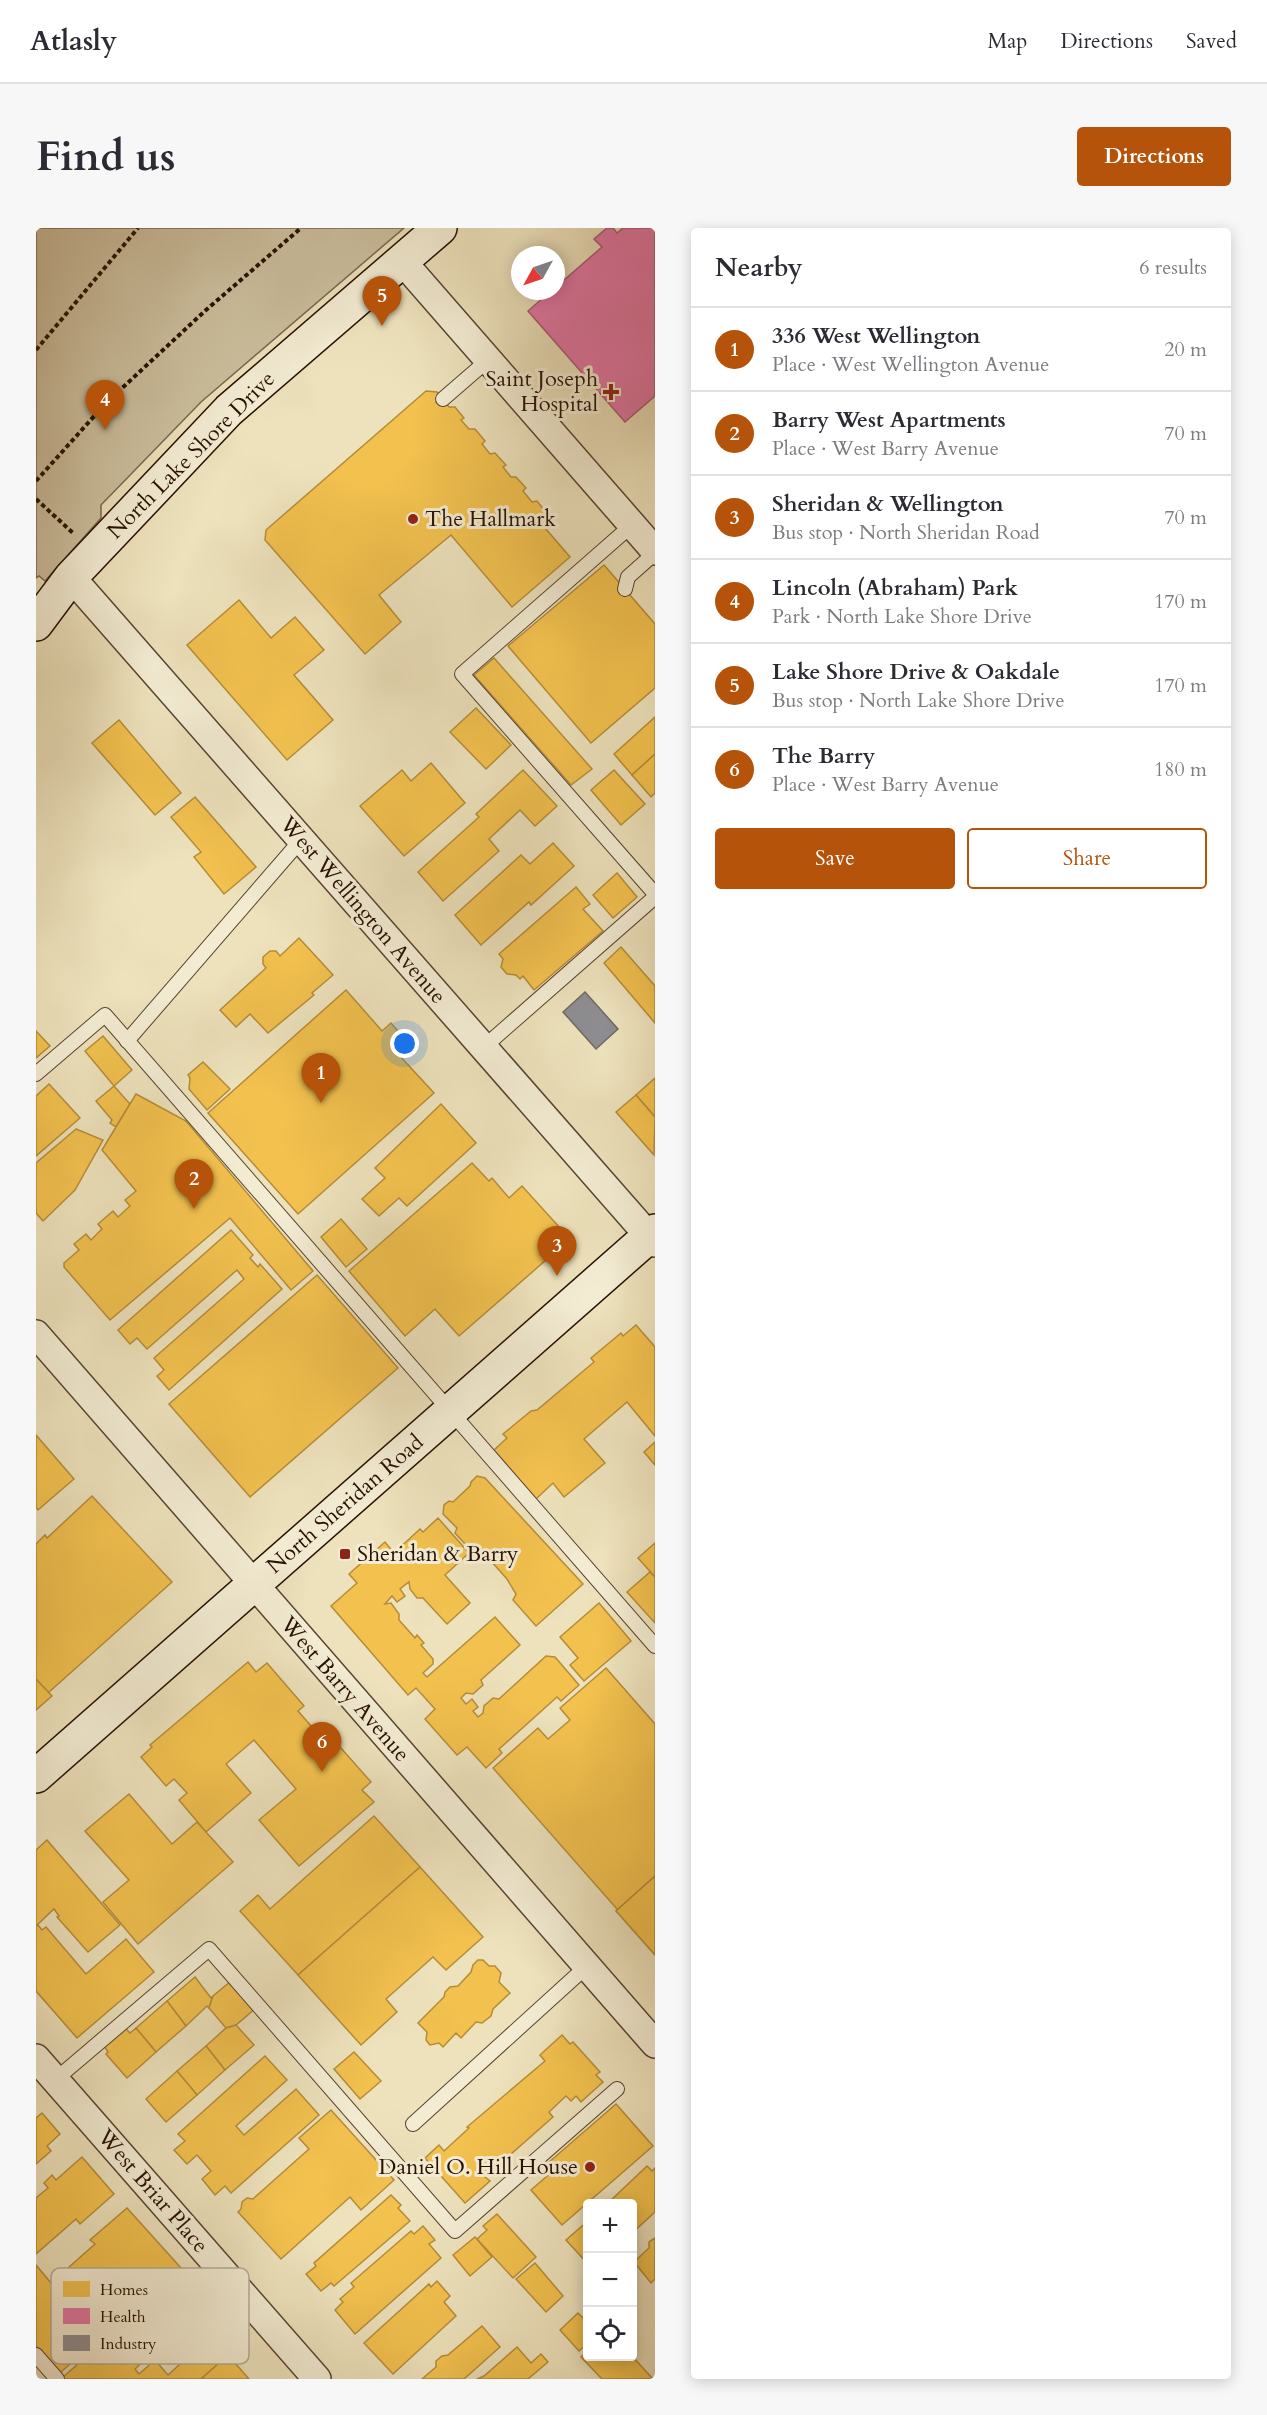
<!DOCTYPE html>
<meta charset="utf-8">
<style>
:root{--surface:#fff;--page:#f7f7f7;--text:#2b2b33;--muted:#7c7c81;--line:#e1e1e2;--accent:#b45309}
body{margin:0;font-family:Cardo,serif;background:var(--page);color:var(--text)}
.controls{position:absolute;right:18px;bottom:18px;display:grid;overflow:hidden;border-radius:6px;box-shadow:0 3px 15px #0003}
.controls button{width:54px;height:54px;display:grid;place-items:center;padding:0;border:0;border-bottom:2px solid var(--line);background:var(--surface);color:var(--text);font:30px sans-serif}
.compass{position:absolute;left:475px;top:18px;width:54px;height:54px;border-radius:50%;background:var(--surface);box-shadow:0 3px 15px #0003;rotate:230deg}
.you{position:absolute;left:369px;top:816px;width:21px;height:21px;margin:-15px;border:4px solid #fff;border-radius:50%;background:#1a73e8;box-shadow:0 0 0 9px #1a73e833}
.badge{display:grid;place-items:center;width:39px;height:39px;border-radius:50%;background:var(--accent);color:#fff;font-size:20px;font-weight:700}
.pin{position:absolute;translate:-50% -50px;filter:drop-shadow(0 2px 3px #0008)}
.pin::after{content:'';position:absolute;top:32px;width:21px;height:18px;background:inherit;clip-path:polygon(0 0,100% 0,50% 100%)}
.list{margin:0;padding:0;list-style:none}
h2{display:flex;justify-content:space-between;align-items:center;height:78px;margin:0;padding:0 24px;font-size:26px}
h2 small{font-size:20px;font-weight:400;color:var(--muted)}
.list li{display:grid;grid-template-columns:39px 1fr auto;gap:18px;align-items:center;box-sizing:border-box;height:84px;padding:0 24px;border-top:2px solid var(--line)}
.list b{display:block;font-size:22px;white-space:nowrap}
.list p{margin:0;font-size:20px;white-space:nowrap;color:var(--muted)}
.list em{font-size:20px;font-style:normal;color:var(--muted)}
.actions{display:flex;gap:12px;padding:18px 24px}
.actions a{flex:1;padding:14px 0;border:2px solid var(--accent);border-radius:6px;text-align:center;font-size:21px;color:var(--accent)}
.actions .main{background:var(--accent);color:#fff}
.icon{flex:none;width:33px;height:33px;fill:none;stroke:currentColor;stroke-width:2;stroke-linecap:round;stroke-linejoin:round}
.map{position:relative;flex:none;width:619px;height:2151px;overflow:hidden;border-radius:6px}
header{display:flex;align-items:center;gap:36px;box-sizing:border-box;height:84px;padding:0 30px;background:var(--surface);border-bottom:2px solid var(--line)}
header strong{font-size:28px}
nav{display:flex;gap:33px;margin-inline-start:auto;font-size:21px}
.intro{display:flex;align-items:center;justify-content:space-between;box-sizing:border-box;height:144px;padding:0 36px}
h1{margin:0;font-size:42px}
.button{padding:15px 27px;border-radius:6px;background:var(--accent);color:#fff;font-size:21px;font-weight:700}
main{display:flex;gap:36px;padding:0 36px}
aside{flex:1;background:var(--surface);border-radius:6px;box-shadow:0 3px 15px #0003}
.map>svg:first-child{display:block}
.green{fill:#cbbe9d;stroke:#796750;stroke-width:1.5}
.homes{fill:#f2c14e;stroke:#b58c38;stroke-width:1.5}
.health{fill:#e377a8;stroke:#ab5876;stroke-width:1.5}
.industry{fill:#8d8d92;stroke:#6e6867;stroke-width:1.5}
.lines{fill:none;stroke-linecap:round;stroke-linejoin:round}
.lane-casing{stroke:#584431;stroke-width:16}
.street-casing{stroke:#584431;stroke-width:30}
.secondary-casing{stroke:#271003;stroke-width:36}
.path{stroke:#271003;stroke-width:4;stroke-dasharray:4.5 3;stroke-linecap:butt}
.lane{stroke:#f3ecd3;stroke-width:14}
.street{stroke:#f3ecd3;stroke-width:27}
.secondary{stroke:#f3ecd3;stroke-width:33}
.poi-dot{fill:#8f2418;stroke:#f3ecd3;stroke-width:2}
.labels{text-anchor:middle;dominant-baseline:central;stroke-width:6;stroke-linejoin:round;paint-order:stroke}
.poi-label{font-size:22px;fill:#271003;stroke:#f3ecd3;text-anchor:end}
.street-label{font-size:22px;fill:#271003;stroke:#f3ecd3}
.key{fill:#f3ecd3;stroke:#b6aa95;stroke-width:1.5}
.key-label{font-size:16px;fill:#271003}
</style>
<header>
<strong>Atlasly</strong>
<nav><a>Map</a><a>Directions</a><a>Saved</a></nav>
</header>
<div class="intro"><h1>Find us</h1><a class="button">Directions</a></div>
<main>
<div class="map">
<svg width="619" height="2151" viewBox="0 0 619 2151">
<rect width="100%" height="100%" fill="#ede2bc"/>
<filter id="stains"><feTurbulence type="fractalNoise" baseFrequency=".00333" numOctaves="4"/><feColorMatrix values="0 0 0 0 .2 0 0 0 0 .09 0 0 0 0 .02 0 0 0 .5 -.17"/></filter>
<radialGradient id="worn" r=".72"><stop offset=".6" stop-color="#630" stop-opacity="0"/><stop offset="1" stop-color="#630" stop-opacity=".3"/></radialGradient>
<polygon class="green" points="0,0 368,0 165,174 65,277 65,290 9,353 3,348 0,350"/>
<g class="homes">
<polygon points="390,163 401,164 413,179 419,179 428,190 425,192 433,201 439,201 449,213 446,216 454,226 459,225 470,237 467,239 475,249 480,249 490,260 487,263 496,274 501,273 510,284 507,286 515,297 510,301 534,329 476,379 415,307 343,367 365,394 329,426 229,312 230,302"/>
<polygon points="568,337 619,396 619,460 555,515 472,418"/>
<polygon points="203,372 235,410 259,389 288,422 258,447 297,492 251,532 151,417"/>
<polygon points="458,430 556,541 535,557 438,447"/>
<polygon points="440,480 475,517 450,541 414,504"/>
<polygon points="619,489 619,526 596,547 578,526"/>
<polygon points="83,492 145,565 119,587 56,515"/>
<polygon points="619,526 619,565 615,569 596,547"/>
<polygon points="395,535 429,575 368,628 324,578 366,542 375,553"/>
<polygon points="487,542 521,578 499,598 484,582 453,611 463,623 407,673 382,644 443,589 440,586"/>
<polygon points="578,542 609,576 585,597 555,562"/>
<polygon points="159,569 220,639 188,666 158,629 165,624 135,589"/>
<polygon points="517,615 538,638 495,677 493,674 445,717 419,687 485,627 494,636"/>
<polygon points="581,645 601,669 577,690 557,667"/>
<polygon points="540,659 554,676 547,681 567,703 498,762 487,748 484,751 480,747 471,746 465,739 467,731 463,726"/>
<polygon points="263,710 297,747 276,765 278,767 232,805 214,786 200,799 184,782 230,740 227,736 227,729 234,723 240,723 244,728"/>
<polygon points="585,719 619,758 619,795 568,735"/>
<polygon points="310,762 346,803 355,795 374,817 363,827 398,865 262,986 172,885"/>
<polygon points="0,803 14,818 0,830"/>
<polygon points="67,808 96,842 78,858 49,823"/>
<polygon points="167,834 194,861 171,882 153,861 154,850 152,847"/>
<polygon points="619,850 619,889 600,867"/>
<polygon points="13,856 44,890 0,928 0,868"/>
<polygon points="78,858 94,876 80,899 74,895 76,892 60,873"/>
<polygon points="100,866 150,893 277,1043 255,1062 194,990 74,1092 28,1039 28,1035 43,1022 38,1016 50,1006 55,1012 66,1001 62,996 77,983 82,989 94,978 89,972 100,963 66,922"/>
<polygon points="600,867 619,889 618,927 580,884"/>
<polygon points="405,876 440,915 371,978 363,970 343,988 326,971 349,950 339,940"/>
<polygon points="40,901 67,912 39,962 7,993 0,985 0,935"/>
<polygon points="436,935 453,953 456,950 473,970 486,958 534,1011 423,1108 399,1081 369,1108 313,1043"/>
<polygon points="305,991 331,1021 310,1039 285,1009"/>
<polygon points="195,1002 217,1027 214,1030 222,1039 224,1036 246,1061 133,1162 121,1148 128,1142 118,1130 208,1051 201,1042 111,1121 101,1110 94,1116 82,1102"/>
<polygon points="281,1047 362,1140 214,1269 133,1176"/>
<polygon points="600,1097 619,1119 619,1208 591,1174 548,1211 569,1235 528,1269 517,1255 500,1271 458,1222 471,1210 467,1206 495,1183 501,1182 558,1134 555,1130 585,1105 587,1108"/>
<polygon points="0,1207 38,1251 2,1282 0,1279"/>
<polygon points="619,1214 619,1237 608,1224"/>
<polygon points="441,1248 449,1250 547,1356 500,1398 477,1372 480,1366 471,1351 446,1323 440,1328 419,1305 421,1300 407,1286 408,1277 413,1273 417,1274 434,1258 435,1254"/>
<polygon points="56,1268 136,1354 12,1465 0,1451 0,1316 9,1307 11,1310"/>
<polygon points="402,1290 433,1325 409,1347 434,1375 411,1396 387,1370 381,1370 374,1361 373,1354 364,1361 369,1368 361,1374 356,1368 349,1376 355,1375 363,1386 363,1392 379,1410 381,1407 388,1415 385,1417 397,1431 397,1436 387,1445 391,1449 459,1389 484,1417 445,1452 447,1457 437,1466 430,1465 425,1470 430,1476 436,1471 442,1479 437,1483 442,1489 447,1485 448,1478 457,1470 463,1471 510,1428 519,1429 543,1457 525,1473 521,1469 463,1521 466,1525 450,1540 431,1519 421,1527 389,1491 399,1481 380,1460 372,1467 295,1378 321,1355 313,1346 349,1314 358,1325 384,1301 387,1304"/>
<polygon points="619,1315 619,1349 602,1330"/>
<polygon points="614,1344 619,1349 619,1395 591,1364"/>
<polygon points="563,1375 595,1413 548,1453 534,1437 542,1430 524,1409"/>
<polygon points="212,1434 220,1444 231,1435 268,1478 262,1483 291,1516 297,1511 335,1554 326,1562 338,1574 263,1638 223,1592 260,1561 218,1512 190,1536 215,1565 170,1604 143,1572 151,1565 138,1551 130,1558 105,1529 116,1519 114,1517"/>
<polygon points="570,1440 619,1496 619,1648 580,1683 581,1681 457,1540 502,1500 512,1511 534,1492 524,1480"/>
<polygon points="0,1451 16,1468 0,1482"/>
<polygon points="93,1566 136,1616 161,1594 197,1634 102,1716 67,1674 93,1652 49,1603"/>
<polygon points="338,1588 384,1639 262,1747 204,1683 222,1667 234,1681"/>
<polygon points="11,1612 84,1697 52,1724 21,1689 23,1688 18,1681 0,1698 0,1622"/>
<polygon points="384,1639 447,1709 410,1742 397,1729 350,1771 361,1784 325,1817 262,1747"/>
<polygon points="619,1648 619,1727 580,1683"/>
<polygon points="2,1697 6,1702 10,1699 50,1746 90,1711 118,1744 41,1810 0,1763 0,1698"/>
<polygon points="442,1732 447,1732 453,1738 459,1738 465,1745 463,1754 474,1765 457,1781 455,1788 446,1795 440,1794 425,1810 420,1805 407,1819 403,1815 394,1817 390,1812 391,1804 382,1795 408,1769 409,1764 414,1759 422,1758 435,1744 437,1737"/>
<polygon points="159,1749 175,1770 177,1768 173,1780 171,1778 150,1798 131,1773"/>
<polygon points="195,1753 220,1780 200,1797 190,1800 173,1780 177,1768"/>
<polygon points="131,1773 150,1798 120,1824 100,1800"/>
<polygon points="200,1797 218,1817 189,1842 170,1818 190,1800"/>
<polygon points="89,1800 94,1805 100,1800 120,1824 91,1850 70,1826 72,1824 68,1818"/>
<polygon points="526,1807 534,1816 537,1814 564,1844 560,1847 567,1854 545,1874 540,1868 535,1873 530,1868 513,1884 517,1889 449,1949 454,1953 429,1975 389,1930 403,1917 408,1923 433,1900 431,1899 509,1833 504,1827"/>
<polygon points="170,1818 189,1842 161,1867 141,1843"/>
<polygon points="318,1824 345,1853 324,1871 298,1841"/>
<polygon points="229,1828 251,1852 200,1898 208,1907 260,1861 283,1887 195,1965 189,1958 179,1967 166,1951 175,1943 161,1927 151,1936 138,1922 149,1913 142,1906"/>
<polygon points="141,1843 161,1867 130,1894 110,1871"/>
<polygon points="580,1876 617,1918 526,1997 495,1962 518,1942 512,1935"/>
<polygon points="295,1882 358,1952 325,1982 314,1969 245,2031 202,1984 205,1981 206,1974 211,1970 217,1971 273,1921 263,1910"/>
<polygon points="6,1885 24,1906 11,1918 15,1923 0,1936 0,1890"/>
<polygon points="46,1929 78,1966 44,1996 40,1991 0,2026 0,1970 12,1960 8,1955 16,1947 20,1952"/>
<polygon points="611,1938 616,1943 619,1940 619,1984 596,2005 596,1976 571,1976"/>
<polygon points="355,1967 365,1977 362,1980 374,1993 298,2058 295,2055 285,2063 270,2046 280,2038 278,2035"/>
<polygon points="91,1980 145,2040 111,2071 101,2059 42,2111 51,2121 24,2145 0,2118 0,2037 15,2055 59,2016 54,2012"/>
<polygon points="461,1986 500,2029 477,2050 441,2011 451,2002 447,1998"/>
<polygon points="552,1993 552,2036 530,2012"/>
<polygon points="387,1998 399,2012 393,2016 405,2030 319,2106 299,2082 307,2074 304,2071 318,2059 315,2055 375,2003 378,2006"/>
<polygon points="439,2009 456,2029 434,2048 417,2027"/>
<polygon points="619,2010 619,2051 615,2055 598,2034 613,2020 613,2014"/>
<polygon points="499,2035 527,2068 510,2084 480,2051"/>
<polygon points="401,2053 414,2068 408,2074 420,2088 357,2146 328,2115 393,2056 395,2059"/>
<polygon points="133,2054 161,2086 127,2116 112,2100 100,2111 114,2127 99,2141 103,2146 119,2132 132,2147 144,2136 131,2121 165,2091 195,2125 165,2151 25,2151"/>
<polygon points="542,2085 552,2095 552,2115 543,2123 524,2102"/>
<polygon points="446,2098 464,2119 428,2151 386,2151 400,2139 400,2133 406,2128 412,2127"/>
<polygon points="481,2119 495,2135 505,2126 512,2134 492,2151 441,2151 448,2148"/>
<polygon points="552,2123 552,2128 596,2128 617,2151 566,2151 545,2129"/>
<polygon points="192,2127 213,2151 165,2151"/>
</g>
<polygon class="health" points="571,0 577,0 581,5 587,0 619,0 619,168 589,194 492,83 515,63 520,63 520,59 566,19 558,11"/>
<polygon class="industry" points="549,764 582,801 560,821 527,784"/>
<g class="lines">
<g class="lane-casing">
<g id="lane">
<polyline points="407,171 452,132"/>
<polyline points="596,297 426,446 619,666"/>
<polyline points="589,361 592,349 619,325"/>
<polyline points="91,813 265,612"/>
<polyline points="448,819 619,669"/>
<polyline points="0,846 69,787 619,1418"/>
<polyline points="19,1852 173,1721 419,2003 581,1861"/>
<polyline points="377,1896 551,1738"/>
<polyline points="0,2127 21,2151"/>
</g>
</g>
<g class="street-casing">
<g id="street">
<polyline points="366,33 619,323"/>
<polyline points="35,349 619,1015"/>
<polyline points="0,1106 619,1816"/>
<polyline points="0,1830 281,2151"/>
</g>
</g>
<g class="secondary-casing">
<g id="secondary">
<polyline points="0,396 35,349 193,182 404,0"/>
<polyline points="0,1548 619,1003"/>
</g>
</g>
<g class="path">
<polyline points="0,122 102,0"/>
<polyline points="0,253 69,176 170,82 265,0"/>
<polyline points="0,271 37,305"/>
</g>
<use href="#lane" class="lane"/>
<use href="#street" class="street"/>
<use href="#secondary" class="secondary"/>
</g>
<g class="poi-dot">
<path d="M572 155h6v6h6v6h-6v6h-6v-6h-6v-6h6z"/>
<circle cx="377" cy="291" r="6"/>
<rect x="303" y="1320" width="12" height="12" rx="3"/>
<circle cx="554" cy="1939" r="6"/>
</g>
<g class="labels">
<g class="poi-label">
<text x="562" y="151">Saint Joseph<tspan x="562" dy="25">Hospital</tspan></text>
<text x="389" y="291" text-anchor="start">The Hallmark</text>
<text x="321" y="1326" text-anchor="start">Sheridan &amp; Barry</text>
<text x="542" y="1939">Daniel O. Hill House</text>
</g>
<g class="street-label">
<text transform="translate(155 227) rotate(-45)">North Lake Shore Drive</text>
<text transform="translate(327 682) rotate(49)">West Wellington Avenue</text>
<text transform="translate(309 1276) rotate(-41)">North Sheridan Road</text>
<text transform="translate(309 1461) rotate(49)">West Barry Avenue</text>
<text transform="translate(117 1963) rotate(49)">West Briar Place</text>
</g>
</g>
<rect x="15" y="2040" width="198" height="96" rx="9" class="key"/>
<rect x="27" y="2053" width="27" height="16" fill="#f2c14e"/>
<rect x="27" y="2080" width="27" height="16" fill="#e377a8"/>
<rect x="27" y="2107" width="27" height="16" fill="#8d8d92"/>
<g class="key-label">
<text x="64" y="2067">Homes</text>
<text x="64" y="2094">Health</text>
<text x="64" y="2121">Industry</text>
</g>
<rect width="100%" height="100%" filter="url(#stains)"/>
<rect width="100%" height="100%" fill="url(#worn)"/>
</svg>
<div class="controls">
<button>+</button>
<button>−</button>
<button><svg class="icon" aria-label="locate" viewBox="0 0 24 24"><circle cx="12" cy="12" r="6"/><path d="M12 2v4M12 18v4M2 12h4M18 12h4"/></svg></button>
</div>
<svg class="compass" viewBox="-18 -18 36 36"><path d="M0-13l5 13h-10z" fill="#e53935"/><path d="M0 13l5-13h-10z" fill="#7c7c81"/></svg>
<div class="you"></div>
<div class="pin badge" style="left:285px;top:875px">1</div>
<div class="pin badge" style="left:158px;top:981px">2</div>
<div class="pin badge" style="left:521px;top:1048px">3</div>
<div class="pin badge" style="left:69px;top:202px">4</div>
<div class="pin badge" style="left:346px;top:98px">5</div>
<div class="pin badge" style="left:286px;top:1544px">6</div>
</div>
<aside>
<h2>Nearby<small>6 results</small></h2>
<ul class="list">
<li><span class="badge">1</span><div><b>336 West Wellington</b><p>Place · West Wellington Avenue</p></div><em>20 m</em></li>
<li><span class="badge">2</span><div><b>Barry West Apartments</b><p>Place · West Barry Avenue</p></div><em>70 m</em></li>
<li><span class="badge">3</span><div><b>Sheridan &amp; Wellington</b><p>Bus stop · North Sheridan Road</p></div><em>70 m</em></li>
<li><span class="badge">4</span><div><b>Lincoln (Abraham) Park</b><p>Park · North Lake Shore Drive</p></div><em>170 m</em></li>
<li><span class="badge">5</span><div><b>Lake Shore Drive &amp; Oakdale</b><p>Bus stop · North Lake Shore Drive</p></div><em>170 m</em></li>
<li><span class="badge">6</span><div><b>The Barry</b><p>Place · West Barry Avenue</p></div><em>180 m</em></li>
</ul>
<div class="actions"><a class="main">Save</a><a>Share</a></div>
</aside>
</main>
